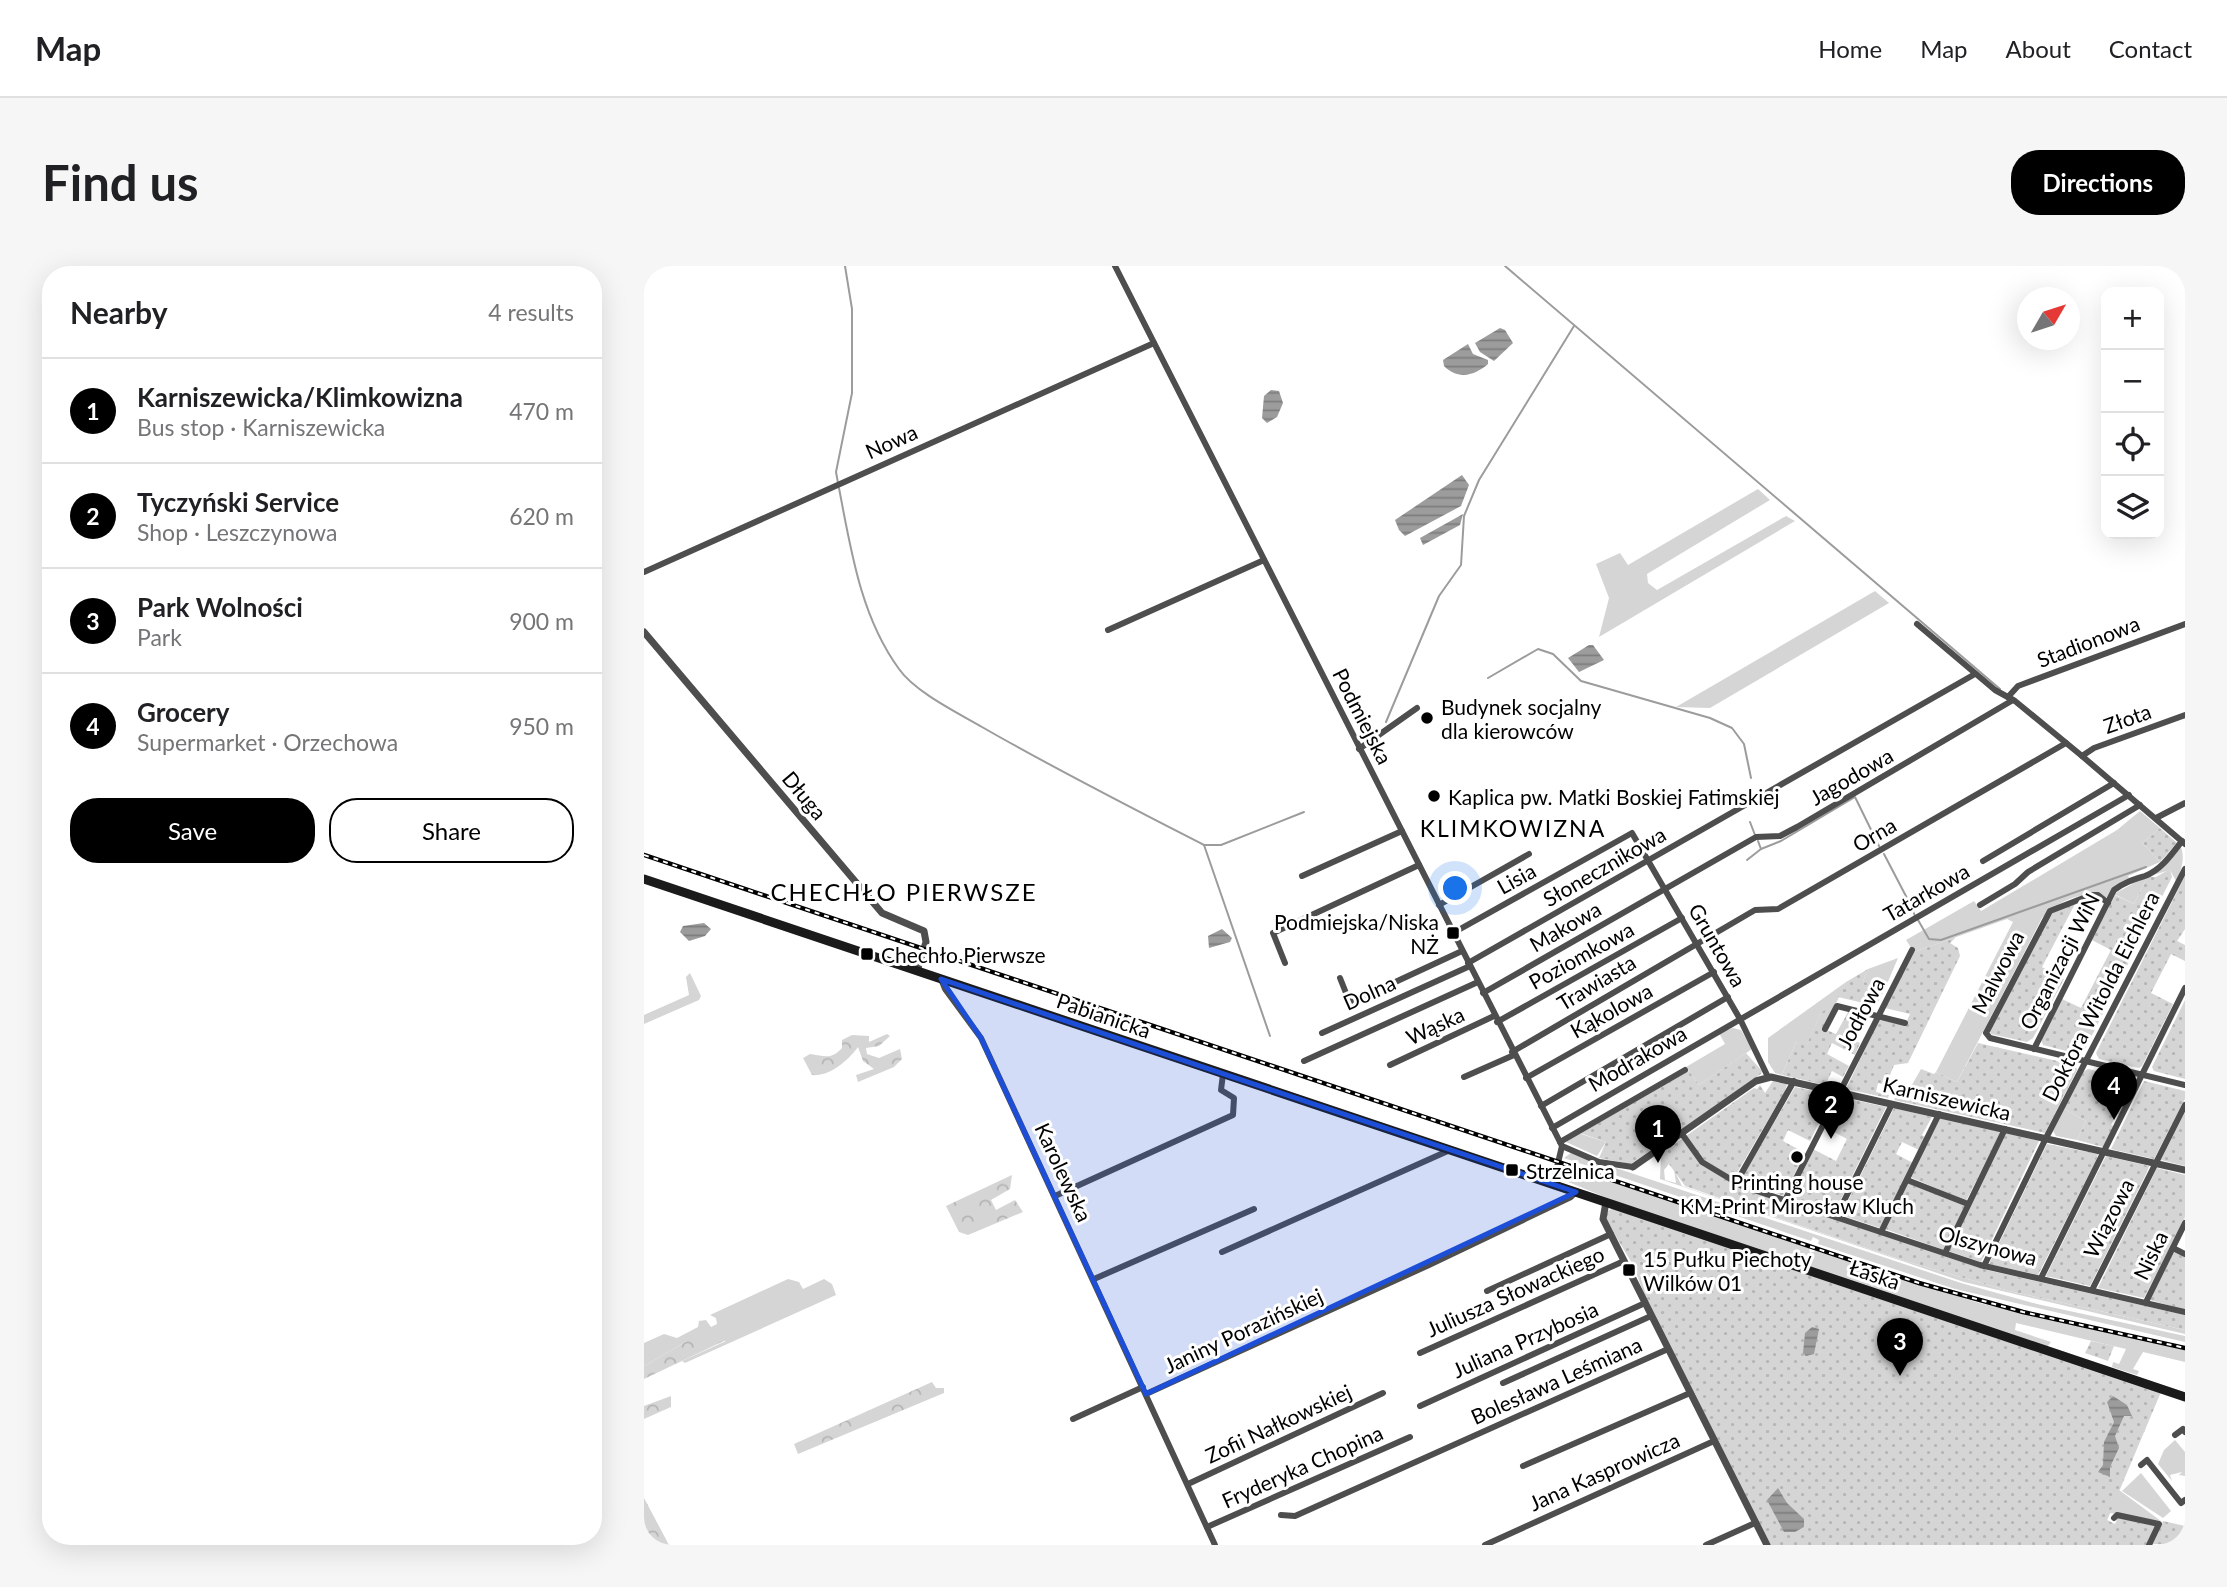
<!DOCTYPE html>
<meta charset="utf-8">
<style>
:root{--surface:#fff;--page:#f6f6f6;--text:#202124;--muted:#757577;--line:#e0e0e0;--accent:#000}
body{margin:0;font-family:Lato,sans-serif;background:var(--page);color:var(--text)}
.controls{position:absolute;right:21px;top:21px;display:grid;overflow:hidden;border-radius:14px;box-shadow:0 7px 28px #0002}
.controls button{width:63px;height:63px;display:grid;place-items:center;padding:0;border:0;border-bottom:2px solid var(--line);background:var(--surface);color:var(--text);font:35px sans-serif}
.compass{position:absolute;left:1373px;top:21px;width:63px;height:63px;border-radius:50%;background:var(--surface);box-shadow:0 7px 28px #0002;rotate:51deg}
.you{position:absolute;left:812px;top:623px;width:24px;height:24px;margin:-18px;border:5px solid #fff;border-radius:50%;background:#1a73e8;box-shadow:0 0 0 10px #1a73e833}
.badge{display:grid;place-items:center;width:46px;height:46px;border-radius:50%;background:var(--accent);color:#fff;font-size:23px;font-weight:700}
.pin{position:absolute;translate:-50% -58px;filter:drop-shadow(0 2px 4px #0008)}
.pin::after{content:'';position:absolute;top:37px;width:24px;height:21px;background:inherit;clip-path:polygon(0 0,100% 0,50% 100%)}
.list{margin:0;padding:0;list-style:none}
h2{display:flex;justify-content:space-between;align-items:center;height:91px;margin:0;padding:0 28px;font-size:30px}
h2 small{font-size:23px;font-weight:400;color:var(--muted)}
.list li{display:grid;grid-template-columns:46px 1fr auto;gap:21px;align-items:center;box-sizing:border-box;height:105px;padding:0 28px;border-top:2px solid var(--line)}
.list b{display:block;font-size:26px;white-space:nowrap}
.list p{margin:0;font-size:23px;white-space:nowrap;color:var(--muted)}
.list em{font-size:23px;font-style:normal;color:var(--muted)}
.actions{display:flex;gap:14px;padding:21px 28px}
.actions a{flex:1;padding:16px 0;border:2px solid var(--accent);border-radius:28px;text-align:center;font-size:24px;color:var(--accent)}
.actions .main{background:var(--accent);color:#fff}
.icon{flex:none;width:38px;height:38px;fill:none;stroke:currentColor;stroke-width:2;stroke-linecap:round;stroke-linejoin:round}
.map{position:relative;flex:none;width:1541px;height:1279px;overflow:hidden;border-radius:28px}
header{display:flex;align-items:center;gap:42px;box-sizing:border-box;height:98px;padding:0 35px;background:var(--surface);border-bottom:2px solid var(--line)}
header strong{font-size:33px}
nav{display:flex;gap:38px;margin-inline-start:auto;font-size:24px}
.intro{display:flex;align-items:center;justify-content:space-between;box-sizing:border-box;height:168px;padding:0 42px}
h1{margin:0;font-size:49px}
.button{padding:18px 32px;border-radius:28px;background:var(--accent);color:#fff;font-size:24px;font-weight:700}
main{display:flex;gap:42px;padding:0 42px}
aside{flex:1;background:var(--surface);border-radius:28px;box-shadow:0 7px 28px #0002}
.map>svg:first-child{display:block}
.grass{fill:#d5d5d5}
.forest{fill:url(#forest-crowns)}
.park{fill:url(#park-dots)}
.water{fill:url(#water-rules)}
.lines{fill:none;stroke-linecap:round;stroke-linejoin:round}
.stream{stroke:#9c9c9c;stroke-width:2}
.minor{stroke:#4e4e4e;stroke-width:6}
.tertiary{stroke:#4e4e4e;stroke-width:7}
.secondary{stroke:#1b1b1b;stroke-width:9}
.rail-casing{stroke:#000;stroke-width:4.5}
.rail{stroke:#fff;stroke-width:2;stroke-dasharray:5;stroke-linecap:butt}
.marked{fill:#1d4ed8;fill-opacity:0.2;stroke:#1d4ed8;stroke-width:5;stroke-linejoin:round}
.poi-dot{fill:#000;stroke:#fff;stroke-width:2.5}
.labels{text-anchor:middle;dominant-baseline:central;stroke-width:6;stroke-linejoin:round;paint-order:stroke}
.street-label{font-size:21px;fill:#000;stroke:#fff}
.poi-label{font-size:21px;fill:#000;stroke:#fff;text-anchor:start}
.neighbourhood-label{font-size:23px;letter-spacing:2px;fill:#000;stroke:#fff}
.quarter-label{font-size:24px;letter-spacing:2px;fill:#000;stroke:#fff}
</style>
<header>
<strong>Map</strong>
<nav><a>Home</a><a>Map</a><a>About</a><a>Contact</a></nav>
</header>
<div class="intro"><h1>Find us</h1><a class="button">Directions</a></div>
<main>
<aside>
<h2>Nearby<small>4 results</small></h2>
<ul class="list">
<li><span class="badge">1</span><div><b>Karniszewicka/Klimkowizna</b><p>Bus stop · Karniszewicka</p></div><em>470 m</em></li>
<li><span class="badge">2</span><div><b>Tyczyński Service</b><p>Shop · Leszczynowa</p></div><em>620 m</em></li>
<li><span class="badge">3</span><div><b>Park Wolności</b><p>Park</p></div><em>900 m</em></li>
<li><span class="badge">4</span><div><b>Grocery</b><p>Supermarket · Orzechowa</p></div><em>950 m</em></li>
</ul>
<div class="actions"><a class="main">Save</a><a>Share</a></div>
</aside>
<div class="map">
<svg width="1541" height="1279" viewBox="0 0 1541 1279">
<defs>
<pattern id="forest-crowns" width="20" height="18" patternUnits="userSpaceOnUse" patternTransform="scale(1.75)"><rect width="20" height="18" fill="#d5d5d5"/><path d="M2 6a3 3 0 1 1 6 0M12 15a3 3 0 1 1 6 0" fill="none" stroke="#b5b5b5"/></pattern>
<pattern id="park-dots" width="8" height="8" patternUnits="userSpaceOnUse" patternTransform="scale(1.75)"><rect width="8" height="8" fill="#d5d5d5"/><path d="M2 2h.1M6 6h.1" fill="none" stroke="#b5b5b5" stroke-width="1.8" stroke-linecap="round"/></pattern>
<pattern id="water-rules" width="6" height="5" patternUnits="userSpaceOnUse" patternTransform="scale(1.75)"><rect width="6" height="5" fill="#9c9c9c"/><path d="M0 2.5h6" fill="none" stroke="#7d7d7d"/></pattern>
</defs>
<rect width="100%" height="100%" fill="#fff"/>
<g class="grass">
<polygon points="1114,223 1126,234 1003,308 1004,317 1013,324 1142,250 1151,255 955,371 965,332 952,298 976,287 984,299"/>
<polygon points="1231,325 1245,337 1066,442 1032,441"/>
<path d="M1496 545 1516 562 1498 577 1516 596 1484 610 1485 612 1462 632C1440 622 1413 636 1398 652L1313 816 1292 806 1369 656 1363 653 1270 686 1262 674 1330 635 1337 645 1473 564Z"/>
<path d="M1537 581C1541 592 1538 603 1532 615L1526 604 1503 611 1490 638 1470 628 1503 610Z"/>
<polygon points="1254,692 1240,725 1219,715 1224,703"/>
<polygon points="46,707 57,730 55,734 0,758 0,749 45,729 42,711"/>
<polygon points="1202,716 1188,746 1177,747 1162,781 1152,776 1138,809 1131,807 1124,796 1124,772"/>
<polygon points="1089,762 1097,764 1108,783 1055,819 1042,801 1081,778 1075,767"/>
<polygon points="1420,843 1442,855 1433,874 1412,870 1409,865"/>
<polygon points="934,867 962,876 953,890 922,876"/>
<polygon points="927,887 1317,1017 1393,1038 1541,1070 1541,1076 1311,1023 1174,978 1175,974 1169,971 1167,975 920,892"/>
<polygon points="1017,887 1025,898 1020,904 1021,914 1032,917 1030,904 1038,920 1261,995 1365,1025 1541,1064 1541,1068 1320,1016 1016,913"/>
<polygon points="918,899 1165,982 1166,987 1172,985 1335,1037 1541,1084 1541,1096 1499,1086 1489,1103 1495,1105 1493,1109 1468,1101 1469,1096 1475,1098 1482,1083 1372,1057 1371,1064 1407,1076 1403,1081 980,939 922,915 916,909"/>
<polygon points="144,1013 155,1016 159,1023 180,1013 188,1018 192,1029 41,1097 38,1095 82,1075 43,1075 0,1100 0,1077 20,1068 33,1072 54,1061 55,1055 62,1054 67,1061 73,1058 72,1052 66,1049"/>
<polygon points="1531,1174 1541,1186 1541,1210 1535,1209 1538,1206 1526,1209 1528,1215 1514,1198 1520,1184"/>
<polygon points="1497,1207 1527,1245 1519,1252 1478,1225"/>
<polygon points="1475,1224 1517,1255 1466,1247 1452,1279 1423,1279"/>
</g>
<g class="forest">
<path d="M243 768 246 770 235 780 222 782 223 788 235 792 256 783 258 793 250 801 214 816 212 809 230 803 219 795 214 781C206 792 187 811 168 809L159 792 166 788C181 790 187 794 198 782V774L208 769 225 770V776Z"/>
<polygon points="368,909 366,923 347,934 352,944 371,934 379,946 324,969 315,966 302,940"/>
<polygon points="79,1063 82,1074 0,1113 0,1100 43,1075"/>
<polygon points="288,1116 292,1122 300,1122 300,1127 154,1188 150,1178"/>
<polygon points="27,1130 27,1141 0,1153 0,1140"/>
<polygon points="0,1232 25,1279 0,1279"/>
</g>
<g class="park">
<polygon points="1516,562 1533,577 1516,596 1498,577"/>
<polygon points="1526,603 1528,611 1440,785 1434,788 1399,779 1397,774 1418,733 1437,742 1467,684 1448,674 1471,629 1490,638 1503,611 1512,611"/>
<polygon points="1541,610 1541,663 1533,675 1541,679 1541,695 1527,688 1507,727 1529,738 1498,800 1495,802 1455,793 1452,787"/>
<polygon points="1432,636 1398,701 1420,713 1389,772 1383,776 1347,768 1345,763 1398,660 1412,643"/>
<polygon points="1312,671 1306,677 1314,682 1316,690 1264,797 1250,799 1242,819 1234,817 1232,826 1245,829 1244,832 1202,823 1235,754 1261,759 1266,748 1241,742 1270,686"/>
<polygon points="1224,703 1219,715 1240,725 1232,740 1194,731 1202,716"/>
<polygon points="1541,734 1541,813 1510,805 1508,801"/>
<polygon points="1182,743 1188,746 1180,763 1192,768 1204,746 1216,749 1205,771 1216,777 1211,789 1188,777 1183,788 1205,800 1199,811 1188,805 1181,819 1138,809 1152,776 1162,780 1177,747"/>
<polygon points="1334,777 1431,799 1433,804 1401,867 1250,834 1252,830 1261,831 1277,803 1290,808 1292,806 1313,816"/>
<polygon points="1102,787 1118,805 1117,808 987,898 955,892 962,876 936,867 1045,805 1055,819"/>
<polygon points="1444,803 1491,814 1476,849 1473,848 1467,859 1470,860 1459,881 1433,874 1442,855 1420,843 1439,806"/>
<polygon points="1129,815 1143,818 1141,825 1090,912 1059,893 1042,870 1110,822 1113,823 1116,819 1121,827"/>
<polygon points="1500,815 1541,825 1541,833 1510,893 1467,883"/>
<polygon points="1151,821 1188,829 1166,875 1144,864 1139,875 1161,887 1139,930 1097,913"/>
<polygon points="1196,831 1242,841 1190,947 1145,932 1169,883 1192,895 1203,873 1181,861"/>
<polygon points="1250,842 1288,851 1278,869 1281,871 1275,884 1258,876 1252,888 1269,897 1236,962 1197,949"/>
<polygon points="1541,846 1541,900 1517,894"/>
<polygon points="1296,852 1357,866 1322,935 1266,911"/>
<polygon points="1361,867 1395,875 1337,996 1304,985"/>
<polygon points="1038,873 1056,898 1093,920 1343,1004 1541,1049 1541,1064 1365,1025 1261,995 1084,935 1041,920 1017,887"/>
<polygon points="1403,878 1454,888 1452,895 1394,1009 1345,998"/>
<polygon points="1462,890 1505,900 1503,906 1446,1020 1402,1010"/>
<polygon points="1513,902 1541,909 1541,951 1500,1032 1454,1022"/>
<polygon points="1263,917 1321,939 1300,984 1241,963"/>
<polygon points="970,942 1517,1126 1463,1254 1471,1258 1474,1251 1511,1260 1502,1279 1125,1279 1002,1033 989,999 961,952 963,945"/>
<polygon points="1530,986 1541,991 1541,1044 1506,1034"/>
<polygon points="1447,1075 1470,1080 1464,1095 1441,1087"/>
<polygon points="1519,1255 1541,1260 1541,1279 1509,1278"/>
</g>
<g class="water">
<polygon points="856,62 861,64 869,77 850,95 836,86 831,77"/>
<path d="M824 78 829 88 844 94V98C830 110 814 114 800 100L799 94Z"/>
<polygon points="627,124 635,125 639,137 633,151 623,157 618,152 620,130"/>
<polygon points="818,209 825,219 817,240 761,270 755,264 751,254"/>
<polygon points="819,248 816,259 779,279 776,272"/>
<polygon points="945,379 949,379 960,394 935,406 924,392"/>
<polygon points="60,657 67,663 61,670 45,675 36,666 39,660"/>
<polygon points="578,663 588,672 586,676 565,682 564,670"/>
<polygon points="1168,1061 1175,1063 1170,1088 1162,1090 1159,1087 1161,1067"/>
<polygon points="1469,1130 1483,1139 1488,1150 1480,1150 1471,1170 1475,1182 1466,1201 1466,1211 1454,1206 1459,1199 1460,1176 1470,1156 1463,1136"/>
<polygon points="1134,1222 1143,1237 1160,1253 1160,1261 1151,1266 1140,1266 1123,1234"/>
</g>
<g class="lines">
<g class="stream">
<polyline points="861,0 1356,423"/>
<polyline points="194,217 192,206 208,127 208,43 201,0"/>
<path d="M195 222C207 285 217 351 255 403 271 426 314 447 338 461 411 503 486 541 560 579L626 770"/>
<polyline points="844,412 894,383 909,388 937,415 1066,452 1088,462 1100,478 1107,512"/>
<polyline points="742,456 795,330 817,299 820,250 835,214 930,60"/>
<polyline points="1106,556 1111,569"/>
<polyline points="560,579 577,579 660,546"/>
<polyline points="1117,583 1137,575 1211,531 1235,580"/>
<polyline points="1240,588 1264,634"/>
<polyline points="1103,594 1117,583 1114,575"/>
<polyline points="1267,640 1271,650"/>
<polyline points="1274,654 1285,673 1297,674 1502,601"/>
</g>
<g class="minor">
<polyline points="471,0 918,880 909,918"/>
<polyline points="0,306 510,77"/>
<polyline points="1273,358 1351,424 1371,435 1438,490 1541,578"/>
<polyline points="464,364 620,294"/>
<polyline points="1364,431 1374,420 1541,358"/>
<polyline points="715,483 773,442"/>
<polyline points="1438,490 1450,482 1541,449"/>
<polyline points="1512,552 1541,537"/>
<polyline points="1339,595 1470,517"/>
<polyline points="658,610 758,565"/>
<polyline points="1464,637 1454,629 1447,629 1406,645 1342,767 1346,772 1541,819"/>
<polyline points="795,639 885,588"/>
<polyline points="1336,639 1371,618 1384,606 1496,539"/>
<polyline points="809,667 988,567 1096,753 1124,811"/>
<polyline points="641,697 629,667 775,599"/>
<polyline points="824,697 1331,408"/>
<polyline points="696,712 706,737 818,685"/>
<polyline points="297,713 301,723 337,772 571,1279"/>
<polyline points="839,727 1112,571 1136,570 1153,561 1369,434"/>
<polyline points="853,756 1038,652"/>
<polyline points="1181,763 1193,740 1261,757"/>
<polyline points="678,767 826,700"/>
<path d="M1390 783 1470 624C1481 616 1488 614 1501 610 1517 604 1528 588 1538 575"/>
<polyline points="868,786 1111,644 1134,643 1422,477"/>
<polyline points="660,795 834,716"/>
<polyline points="746,799 850,750"/>
<polyline points="820,811 870,789"/>
<polyline points="882,812 1070,706"/>
<polyline points="897,840 1084,731"/>
<polyline points="908,862 1485,529"/>
<polyline points="1038,868 1058,896 1098,920 1336,999 1541,1046"/>
<polyline points="916,876 1041,804"/>
<polyline points="918,880 955,896 989,901"/>
<polyline points="1263,914 1324,938"/>
<polyline points="1092,917 1150,815"/>
<polyline points="411,930 589,849 590,832 577,824 579,808"/>
<polyline points="1141,934 1268,684"/>
<polyline points="1192,951 1248,838"/>
<polyline points="1237,966 1295,848"/>
<polyline points="1529,982 1541,988"/>
<polyline points="578,986 806,884"/>
<polyline points="1301,987 1361,863"/>
<polyline points="1340,1000 1402,872 1541,603"/>
<polyline points="1397,1012 1541,722"/>
<polyline points="450,1013 610,943"/>
<polyline points="1448,1024 1541,839"/>
<polyline points="843,1025 967,968"/>
<polyline points="1502,1036 1541,957"/>
<polyline points="776,1087 980,995"/>
<polyline points="859,1117 1007,1050"/>
<polyline points="502,1128 785,999 927,931 932,926"/>
<polyline points="776,1140 1001,1037"/>
<polyline points="429,1153 499,1121"/>
<polyline points="1531,1169 1539,1163 1541,1166"/>
<polyline points="1497,1199 1503,1194 1537,1237 1541,1234"/>
<polyline points="879,1200 1046,1127"/>
<polyline points="544,1218 739,1127"/>
<polyline points="637,1249 651,1250 1024,1083"/>
<polyline points="1470,1252 1473,1249 1515,1258 1505,1279"/>
<polyline points="563,1261 766,1171"/>
<polyline points="841,1279 1070,1175"/>
<polyline points="1062,1279 1111,1257"/>
</g>
<g class="tertiary">
<polyline points="0,366 238,647 280,665 282,676 273,705"/>
<polyline points="989,901 1112,815 1127,811 1541,904"/>
<polyline points="962,936 959,953 1123,1279"/>
</g>
<polyline class="secondary" points="0,613 1541,1131"/>
<g class="rail-casing">
<polyline id="rail" points="0,589 1275,1017 1379,1046 1541,1082"/>
</g>
<use href="#rail" class="rail"/>
</g>
<path class="marked" d="M297 713 932 926 502 1128 337 772Z"/>
<g class="poi-dot">
<circle cx="783" cy="452" r="7"/>
<circle cx="790" cy="530" r="7"/>
<rect x="802" y="660" width="14" height="14" rx="3.5"/>
<rect x="216" y="681" width="14" height="14" rx="3.5"/>
<circle cx="1153" cy="891" r="7"/>
<rect x="861" y="897" width="14" height="14" rx="3.5"/>
<rect x="978" y="997" width="14" height="14" rx="3.5"/>
</g>
<g class="labels">
<g class="street-label">
<text transform="translate(247 175) rotate(-24)">Nowa</text>
<text transform="translate(1444 375) rotate(-21)">Stadionowa</text>
<text transform="translate(719 450) rotate(63)">Podmiejska</text>
<text transform="translate(1483 452) rotate(-20)">Złota</text>
<text transform="translate(1207 510) rotate(-30)">Jagodowa</text>
<text transform="translate(161 529) rotate(50)">Długa</text>
<text transform="translate(1230 568) rotate(-30)">Orna</text>
<text transform="translate(960 600) rotate(-30)">Słonecznikowa</text>
<text transform="translate(872 612) rotate(-29)">Lisia</text>
<text transform="translate(1282 626) rotate(-30)">Tatarkowa</text>
<text transform="translate(921 660) rotate(-30)">Makowa</text>
<text transform="translate(1074 679) rotate(60)">Gruntowa</text>
<text transform="translate(937 689) rotate(-29)">Poziomkowa</text>
<text transform="translate(1415 695) rotate(-63)">Organizacji WiN</text>
<text transform="translate(1353 706) rotate(-63)">Malwowa</text>
<text transform="translate(952 716) rotate(-31)">Trawiasta</text>
<text transform="translate(725 726) rotate(-24)">Dolna</text>
<text transform="translate(1456 730) rotate(-63)">Doktora Witolda Eichlera</text>
<text transform="translate(967 744) rotate(-29)">Kąkolowa</text>
<text transform="translate(1216 747) rotate(-62)">Jodłowa</text>
<text transform="translate(460 749) rotate(19)">Pabianicka</text>
<text transform="translate(791 759) rotate(-25)">Wąska</text>
<text transform="translate(993 792) rotate(-30)">Modrakowa</text>
<text transform="translate(1303 832) rotate(13)">Karniszewicka</text>
<text transform="translate(420 906) rotate(65)">Karolewska</text>
<text transform="translate(1464 952) rotate(-63)">Wiązowa</text>
<text transform="translate(1344 979) rotate(15)">Olszynowa</text>
<text transform="translate(1506 989) rotate(-64)">Niska</text>
<text transform="translate(1231 1008) rotate(19)">Łaska</text>
<text transform="translate(871 1025) rotate(-24)">Juliusza Słowackiego</text>
<text transform="translate(599 1064) rotate(-25)">Janiny Porazińskiej</text>
<text transform="translate(881 1073) rotate(-24)">Juliana Przybosia</text>
<text transform="translate(912 1114) rotate(-24)">Bolesława Leśmiana</text>
<text transform="translate(634 1157) rotate(-25)">Zofii Nałkowskiej</text>
<text transform="translate(658 1200) rotate(-24)">Fryderyka Chopina</text>
<text transform="translate(960 1205) rotate(-24)">Jana Kasprowicza</text>
</g>
<g class="poi-label">
<text x="797" y="440">Budynek socjalny<tspan x="797" dy="24">dla kierowców</tspan></text>
<text x="804" y="530">Kaplica pw. Matki Boskiej Fatimskiej</text>
<text x="795" y="655" text-anchor="end">Podmiejska/Niska<tspan x="795" dy="24">NŻ</tspan></text>
<text x="237" y="688">Chechło Pierwsze</text>
<text x="882" y="904">Strzelnica</text>
<text x="1153" y="915" text-anchor="middle">Printing house<tspan x="1153" dy="24">KM-Print Mirosław Kluch</tspan></text>
<text x="999" y="992">15 Pułku Piechoty<tspan x="999" dy="24">Wilków 01</tspan></text>
</g>
<g class="neighbourhood-label">
<text x="869" y="562">KLIMKOWIZNA</text>
</g>
<g class="quarter-label">
<text x="260" y="625">CHECHŁO PIERWSZE</text>
</g>
</g>
</svg>
<div class="controls">
<button>+</button>
<button>−</button>
<button><svg class="icon" aria-label="locate" viewBox="0 0 24 24"><circle cx="12" cy="12" r="6"/><path d="M12 2v4M12 18v4M2 12h4M18 12h4"/></svg></button>
<button><svg class="icon" aria-label="layers" viewBox="0 0 24 24"><path d="M12 4l9 5-9 5-9-5zM3 14l9 5 9-5"/></svg></button>
</div>
<svg class="compass" viewBox="-18 -18 36 36"><path d="M0-13l5 13h-10z" fill="#e53935"/><path d="M0 13l5-13h-10z" fill="#757577"/></svg>
<div class="you"></div>
<div class="pin badge" style="left:1014px;top:897px">1</div>
<div class="pin badge" style="left:1187px;top:873px">2</div>
<div class="pin badge" style="left:1256px;top:1110px">3</div>
<div class="pin badge" style="left:1470px;top:854px">4</div>
</div>
</main>
